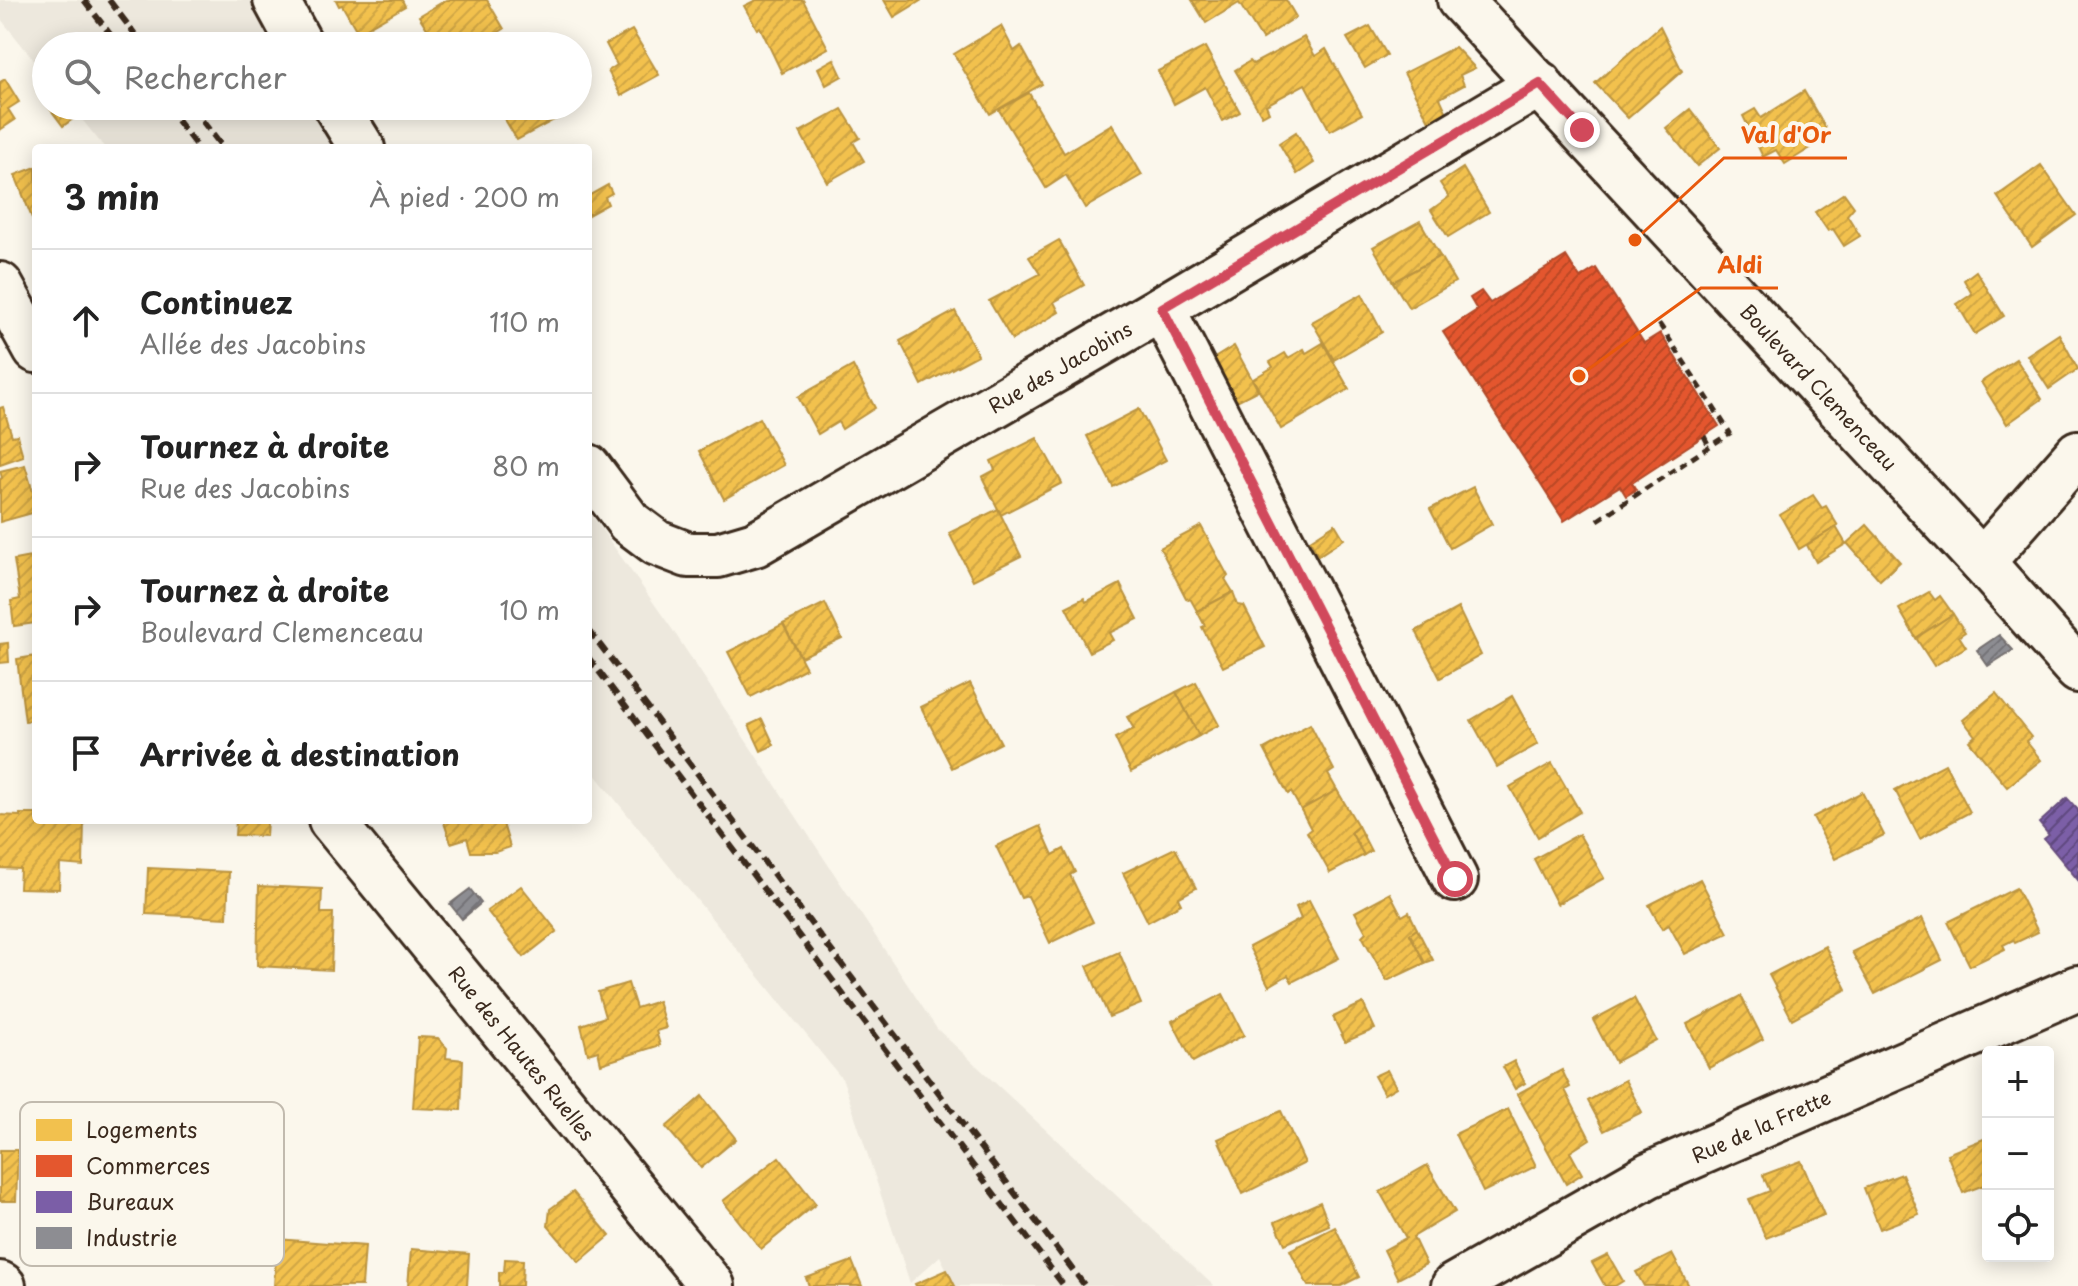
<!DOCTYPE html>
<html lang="fr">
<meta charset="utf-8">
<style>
:root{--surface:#fff;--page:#f2f2f2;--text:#222;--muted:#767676;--line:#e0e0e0}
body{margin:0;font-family:"Playpen Sans",sans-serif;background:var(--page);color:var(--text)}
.controls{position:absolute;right:24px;bottom:24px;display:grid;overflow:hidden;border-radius:8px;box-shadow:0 4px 20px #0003}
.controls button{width:72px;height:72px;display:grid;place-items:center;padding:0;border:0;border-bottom:2px solid var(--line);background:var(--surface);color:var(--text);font:40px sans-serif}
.stop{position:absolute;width:24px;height:24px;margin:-18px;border:6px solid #d1495b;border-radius:50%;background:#fff}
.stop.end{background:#d1495b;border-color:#fff;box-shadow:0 2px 8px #0008}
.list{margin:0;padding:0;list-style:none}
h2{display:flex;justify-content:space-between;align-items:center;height:104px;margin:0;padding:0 32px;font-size:34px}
h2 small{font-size:26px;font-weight:400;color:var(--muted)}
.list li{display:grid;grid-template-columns:52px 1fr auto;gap:24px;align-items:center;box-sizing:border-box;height:144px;padding:0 32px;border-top:2px solid var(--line)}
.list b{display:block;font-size:30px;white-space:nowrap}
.list p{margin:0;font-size:26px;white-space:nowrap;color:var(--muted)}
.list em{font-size:26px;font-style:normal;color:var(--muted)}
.icon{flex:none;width:44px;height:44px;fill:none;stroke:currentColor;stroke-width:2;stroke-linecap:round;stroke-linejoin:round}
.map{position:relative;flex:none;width:2078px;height:1286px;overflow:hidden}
.search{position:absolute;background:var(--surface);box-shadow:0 4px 20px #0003;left:32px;top:32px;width:560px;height:88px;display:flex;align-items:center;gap:20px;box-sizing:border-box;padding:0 28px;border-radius:44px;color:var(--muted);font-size:30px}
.panel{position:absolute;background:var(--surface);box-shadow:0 4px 20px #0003;left:32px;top:144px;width:560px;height:680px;border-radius:8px}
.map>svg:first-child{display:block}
.built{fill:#ede8dd}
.homes{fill:url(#homes-hatch);stroke:#bb9440;stroke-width:2}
.shops{fill:url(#shops-hatch);stroke:#b14a29;stroke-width:2}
.offices{fill:url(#offices-hatch);stroke:#684e7e;stroke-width:2}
.industry{fill:url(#industry-hatch);stroke:#746f6f;stroke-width:2}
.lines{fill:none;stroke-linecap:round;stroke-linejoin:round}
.minor-casing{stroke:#3b2a1e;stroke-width:50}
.tertiary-casing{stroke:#3b2a1e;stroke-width:50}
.primary-casing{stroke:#3b2a1e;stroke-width:50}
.path{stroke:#3b2a1e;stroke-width:5;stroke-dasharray:8 6;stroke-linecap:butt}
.minor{stroke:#fbf7ec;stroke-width:44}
.tertiary{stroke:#fbf7ec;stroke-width:44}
.primary{stroke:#fbf7ec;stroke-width:44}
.rail{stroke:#3b2a1e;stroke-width:6;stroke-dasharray:12 6;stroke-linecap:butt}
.route{stroke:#d1495b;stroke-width:10}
.labels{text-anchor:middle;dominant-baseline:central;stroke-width:8;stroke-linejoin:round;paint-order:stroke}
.street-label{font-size:20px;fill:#3b2a1e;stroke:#fbf7ec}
.key{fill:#fbf7ec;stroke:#c1baae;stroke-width:2}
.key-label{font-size:22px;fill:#3b2a1e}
.leader{fill:none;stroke:#e8590c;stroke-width:3}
.callout-dot{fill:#e8590c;stroke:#fbf7ec;stroke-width:3}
.callout-label{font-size:22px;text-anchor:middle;font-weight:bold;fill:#e8590c;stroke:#fbf7ec;stroke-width:8;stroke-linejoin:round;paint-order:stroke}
</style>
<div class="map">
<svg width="2078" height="1286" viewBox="0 0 2078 1286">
<defs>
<pattern id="homes-hatch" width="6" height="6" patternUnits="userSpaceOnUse" patternTransform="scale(2)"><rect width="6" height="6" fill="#f2c14e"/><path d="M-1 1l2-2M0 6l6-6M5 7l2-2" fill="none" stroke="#d0a644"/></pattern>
<pattern id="shops-hatch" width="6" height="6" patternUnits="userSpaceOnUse" patternTransform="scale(2)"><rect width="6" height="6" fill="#e4572e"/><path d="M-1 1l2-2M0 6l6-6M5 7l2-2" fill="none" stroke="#ba4827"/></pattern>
<pattern id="offices-hatch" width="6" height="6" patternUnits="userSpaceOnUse" patternTransform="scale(2)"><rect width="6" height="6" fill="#7b5ea7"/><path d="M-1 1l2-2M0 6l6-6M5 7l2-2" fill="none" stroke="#614a80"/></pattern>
<pattern id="industry-hatch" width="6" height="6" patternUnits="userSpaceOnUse" patternTransform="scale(2)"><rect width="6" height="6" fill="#8d8d92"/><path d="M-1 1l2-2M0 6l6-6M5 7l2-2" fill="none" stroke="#747377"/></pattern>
</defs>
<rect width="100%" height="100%" fill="#fbf7ec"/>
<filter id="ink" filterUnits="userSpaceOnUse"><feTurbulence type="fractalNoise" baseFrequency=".0125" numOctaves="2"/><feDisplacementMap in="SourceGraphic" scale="16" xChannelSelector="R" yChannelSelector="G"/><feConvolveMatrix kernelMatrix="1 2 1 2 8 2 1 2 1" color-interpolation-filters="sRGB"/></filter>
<g filter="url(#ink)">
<g class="built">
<polygon points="0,0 252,0 278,46 46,46 46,75 0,18"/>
<polygon points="71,106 314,106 340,148 105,148"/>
<polygon points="588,510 672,629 937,1029 1214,1286 955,1286 940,1256 910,1283 843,1080 588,766"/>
</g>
<g class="homes">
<polygon points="336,0 402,0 405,6 358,33 342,5 339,6"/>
<polygon points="446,0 487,0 504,29 477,46 438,46 419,16"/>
<polygon points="756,0 803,0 828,48 782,73 760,27 757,29 744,6"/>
<polygon points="884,0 922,0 894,17"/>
<polygon points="1192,0 1286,0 1296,17 1262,39 1239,3 1206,23"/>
<polygon points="1001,26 1014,51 1021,46 1042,84 990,114 954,54"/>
<polygon points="1370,26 1387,55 1365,68 1347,38"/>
<polygon points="1660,26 1682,71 1628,118 1595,83"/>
<polygon points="632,30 659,75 621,96 608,71 617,65 606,44"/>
<polygon points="1304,37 1315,56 1326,49 1362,114 1330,131 1305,84 1266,105 1269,112 1262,116 1235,70 1250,61 1253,64"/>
<polygon points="1205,47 1240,112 1223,121 1205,87 1174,104 1158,71"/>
<polygon points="1455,47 1475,68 1460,75 1464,85 1440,98 1447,113 1430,123 1404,73"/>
<polygon points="834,59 842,76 826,85 818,68"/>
<polygon points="5,79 19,102 8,109 15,120 0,130 0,82"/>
<polygon points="1804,91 1830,136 1785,164 1776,150 1763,157 1743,116 1755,109 1761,118"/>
<polygon points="1029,93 1064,153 1112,124 1142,175 1085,208 1066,175 1046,188 999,110"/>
<polygon points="48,106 69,106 77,116 63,126"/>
<polygon points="497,106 558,106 563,115 517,140"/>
<polygon points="842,109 860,138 853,142 864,161 827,182 800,132"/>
<polygon points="1690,109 1720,148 1697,166 1666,128"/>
<polygon points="1296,132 1314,163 1297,174 1279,143"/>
<polygon points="2041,165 2076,215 2032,247 1997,196"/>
<polygon points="36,167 36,222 34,223 15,175"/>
<polygon points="1463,168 1489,212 1448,237 1431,210 1449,197 1440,183"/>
<polygon points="608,185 612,193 605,197 608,204 588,215 588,196"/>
<polygon points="1844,193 1854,207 1847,215 1860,236 1844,246 1833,229 1828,231 1815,212"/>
<polygon points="1420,221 1440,256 1393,282 1373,247"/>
<polygon points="1059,240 1084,285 1054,302 1059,312 1012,340 989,301 1040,274 1029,257"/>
<polygon points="1440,256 1455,282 1409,308 1393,282"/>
<polygon points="1976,271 2004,316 1975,334 1957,304 1972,294 1964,280"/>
<polygon points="1362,294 1382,332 1334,360 1312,322"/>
<polygon points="955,311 978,355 922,385 900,341"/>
<polygon points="2059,334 2078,369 2049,389 2027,355"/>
<polygon points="1323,343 1349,389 1281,429 1253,379 1273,367 1270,362 1285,353 1288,358 1304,349 1306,353"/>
<polygon points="1234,346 1258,390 1231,404 1208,362"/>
<polygon points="2016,359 2042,399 2007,424 1981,382"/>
<polygon points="853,366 875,408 842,429 838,422 818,434 798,397"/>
<polygon points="3,407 12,436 17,435 23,456 0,464 0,408"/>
<polygon points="1139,409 1166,460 1113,487 1087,436"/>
<polygon points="759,418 784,465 724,499 699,451"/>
<polygon points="1037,438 1062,483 1001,515 982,477 995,470 991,461"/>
<polygon points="25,465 33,492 36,491 36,512 0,522 0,479 2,478 0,471"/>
<polygon points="1473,487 1492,524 1450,548 1430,509"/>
<polygon points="1813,495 1822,508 1826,506 1838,526 1799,549 1780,515"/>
<polygon points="998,509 1021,556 973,580 949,533"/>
<polygon points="1335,524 1344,539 1318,556 1310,540"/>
<polygon points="1867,525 1900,562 1880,580 1847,543"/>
<polygon points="1201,526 1228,576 1225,579 1233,592 1197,611 1191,600 1186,598 1160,548"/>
<polygon points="1836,527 1846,544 1816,562 1807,545"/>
<polygon points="36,556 36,623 14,626 11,601 20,599 14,560"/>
<polygon points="1120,584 1138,619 1109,633 1113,640 1089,652 1066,607 1084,598 1086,602"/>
<polygon points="1233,592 1238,605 1244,606 1265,647 1223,667 1202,627 1205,626 1197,611"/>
<polygon points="1929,592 1935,600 1940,596 1953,614 1916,638 1899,609"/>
<polygon points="825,603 842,638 801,657 783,624"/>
<polygon points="1458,608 1481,655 1440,678 1416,631"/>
<polygon points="1953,614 1965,632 1959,636 1966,647 1934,666 1916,638"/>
<polygon points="783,624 806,668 751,697 728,652"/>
<polygon points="8,643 9,662 0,663 0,644"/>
<polygon points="36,656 36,720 25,721 17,659"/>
<polygon points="1196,682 1219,725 1199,736 1176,692"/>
<polygon points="970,683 1001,743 952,768 921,707"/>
<polygon points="1176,692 1199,736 1131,772 1115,738 1134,729 1127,717"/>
<polygon points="1996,693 2031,737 2026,741 2041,760 2007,787 1969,741 1975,736 1963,720"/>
<polygon points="1512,696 1538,744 1497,767 1471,720"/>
<polygon points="762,719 774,745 761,751 749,725"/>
<polygon points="1310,724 1334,770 1328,774 1337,790 1301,810 1291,792 1288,794 1264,749"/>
<polygon points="1552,763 1580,812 1538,837 1510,787"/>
<polygon points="1945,764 1970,812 1920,839 1895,790"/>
<polygon points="1337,790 1358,826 1351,832 1364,855 1330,873 1307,832 1311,829 1301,810"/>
<polygon points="1862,792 1884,835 1835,859 1813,817"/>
<polygon points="20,814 36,814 36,820 84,820 83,866 60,864 59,889 19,888 20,869 0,868 0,815 20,816"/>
<polygon points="236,820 267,820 266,836 235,835"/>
<polygon points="443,820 502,820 510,847 495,852 471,852 467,838 451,843"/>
<polygon points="1040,826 1053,855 1064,849 1075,872 1070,875 1093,922 1050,943 1028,896 1021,898 996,846"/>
<polygon points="1358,826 1371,851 1364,855 1351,832"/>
<polygon points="1579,834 1604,878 1557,904 1534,859"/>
<polygon points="1175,848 1196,888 1178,898 1181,904 1148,922 1123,873"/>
<polygon points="148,868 229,872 227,918 146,914"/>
<polygon points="1700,879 1728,933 1685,954 1669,925 1662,929 1649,905"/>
<polygon points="259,886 322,889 321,913 333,913 331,970 257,966"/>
<polygon points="521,886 557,931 524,957 487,911"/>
<polygon points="2016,888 2038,932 2015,943 2013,940 2003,945 2005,949 1970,966 1948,922"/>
<polygon points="1390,893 1402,916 1409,912 1417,929 1410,934 1425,963 1387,981 1362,936 1366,932 1355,912"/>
<polygon points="1309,900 1339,958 1292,982 1288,975 1269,986 1249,947 1301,919 1296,907"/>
<polygon points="1922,918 1942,960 1875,994 1852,952"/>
<polygon points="1417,929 1433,960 1425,963 1410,934"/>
<polygon points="1825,946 1847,989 1792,1019 1769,975"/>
<polygon points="1119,952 1141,1004 1109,1017 1087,966"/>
<polygon points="628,983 636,1008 658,1001 666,1028 656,1031 660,1045 601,1064 598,1051 588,1054 581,1025 605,1017 598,992"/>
<polygon points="1223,994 1244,1035 1193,1062 1172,1021"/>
<polygon points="1741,996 1763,1039 1709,1068 1687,1024"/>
<polygon points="1634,998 1656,1040 1615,1062 1593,1020"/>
<polygon points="1363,1003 1375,1029 1345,1042 1333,1017"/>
<polygon points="418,1037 438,1038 447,1048 446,1058 463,1060 461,1110 413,1108"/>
<polygon points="1514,1061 1525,1083 1515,1089 1503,1067"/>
<polygon points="1387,1070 1396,1087 1384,1094 1374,1076"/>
<polygon points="1562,1070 1570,1087 1565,1090 1590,1139 1570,1152 1582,1174 1566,1184 1517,1094"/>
<polygon points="1625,1080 1642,1112 1604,1131 1588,1101"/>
<polygon points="702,1096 736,1139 701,1168 666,1127"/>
<polygon points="1508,1109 1536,1166 1483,1192 1455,1134"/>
<polygon points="1281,1111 1305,1163 1243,1194 1218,1139"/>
<polygon points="1986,1138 1988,1189 1984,1185 1963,1193 1947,1154"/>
<polygon points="0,1150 18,1150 16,1201 0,1201"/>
<polygon points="779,1157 816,1204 761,1249 723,1201"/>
<polygon points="1801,1161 1824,1215 1766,1238 1749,1199 1770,1191 1763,1175"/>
<polygon points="1427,1165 1455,1212 1413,1237 1426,1264 1398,1279 1384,1250 1406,1238 1380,1192"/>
<polygon points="1902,1174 1919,1214 1880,1229 1864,1188"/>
<polygon points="573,1192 610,1236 579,1262 548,1226 550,1209"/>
<polygon points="1320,1202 1329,1225 1285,1244 1275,1222"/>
<polygon points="1335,1227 1359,1277 1341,1286 1308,1286 1290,1250"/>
<polygon points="277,1239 365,1246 362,1286 274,1286"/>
<polygon points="411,1249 469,1254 467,1286 408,1286"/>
<polygon points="1672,1254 1689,1286 1644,1286 1636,1272"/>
<polygon points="1608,1255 1623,1281 1615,1286 1605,1286 1592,1263"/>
<polygon points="505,1259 523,1260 522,1286 499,1286 499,1272 504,1272"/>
<polygon points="852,1261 862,1286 809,1286 806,1278"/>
<polygon points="947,1270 955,1286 916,1286 915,1284"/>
</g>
<polygon class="shops" points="1566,256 1580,278 1596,268 1644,343 1660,333 1719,426 1632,483 1636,490 1626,496 1620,486 1564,521 1443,332 1477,310 1470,298 1481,291 1490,303"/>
<polygon class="offices" points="2067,798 2078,810 2078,880 2044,839 2049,835 2039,823"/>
<g class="industry">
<polygon points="1999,635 2013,650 1988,666 1977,650"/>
<polygon points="470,889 481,903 462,919 450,904"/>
</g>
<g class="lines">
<g class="minor-casing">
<g id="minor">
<polyline points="276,0 301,46"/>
<polyline points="336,106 362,148"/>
<polyline points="0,285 36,350"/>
<polyline points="1162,308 1455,879"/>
<polyline points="588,467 629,522 657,543 688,555 718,555 755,544 1162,308 1540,84"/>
<polyline points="1982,562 2078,453"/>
<polyline points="331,820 712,1286"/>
<polyline points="0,1284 3,1286"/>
</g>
</g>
<g class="tertiary-casing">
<polyline id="tertiary" points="1454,1286 1649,1175 2078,988"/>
</g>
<g class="primary-casing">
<polyline id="primary" points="1460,0 1982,562 2078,670"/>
</g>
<g class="path">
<polyline points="1704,436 1709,446"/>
<polyline points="1598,520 1730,433 1658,322"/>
</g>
<use href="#minor" class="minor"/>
<use href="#tertiary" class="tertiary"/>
<use href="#primary" class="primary"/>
<g class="rail">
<polyline points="84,0 119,46"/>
<polyline points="109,0 144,46"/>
<polyline points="166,106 198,148"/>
<polyline points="191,106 223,148"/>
<polyline points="588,629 1085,1286"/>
<polyline points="588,657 1064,1286"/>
</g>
</g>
</g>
<g class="lines" filter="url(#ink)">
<polyline class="route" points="1455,879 1162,308 1540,84 1582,130"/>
</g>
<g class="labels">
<g class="street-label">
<text transform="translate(1060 367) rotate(-30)">Rue des Jacobins</text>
<text transform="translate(1819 387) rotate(47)">Boulevard Clemenceau</text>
<text transform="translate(522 1053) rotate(51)">Rue des Hautes Ruelles</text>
<text transform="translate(1761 1126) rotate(-24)">Rue de la Frette</text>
</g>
</g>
<rect x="20" y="1102" width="264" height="164" rx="12" class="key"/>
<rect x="36" y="1119" width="36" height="22" fill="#f2c14e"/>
<rect x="36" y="1155" width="36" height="22" fill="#e4572e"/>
<rect x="36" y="1191" width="36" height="22" fill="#7b5ea7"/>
<rect x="36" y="1227" width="36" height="22" fill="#8d8d92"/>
<g class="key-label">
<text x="86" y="1138">Logements</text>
<text x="86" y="1174">Commerces</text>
<text x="86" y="1210">Bureaux</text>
<text x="86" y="1246">Industrie</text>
</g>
<path class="leader" d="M1635 240L1724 158H1847M1579 376L1701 288H1778"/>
<g class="callout-dot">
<circle cx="1635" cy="240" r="8"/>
<circle cx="1579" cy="376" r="8"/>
</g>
<g class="callout-label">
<text x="1786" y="143">Val d'Or</text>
<text x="1740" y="273">Aldi</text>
</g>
</svg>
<div class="controls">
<button>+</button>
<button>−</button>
<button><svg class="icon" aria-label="locate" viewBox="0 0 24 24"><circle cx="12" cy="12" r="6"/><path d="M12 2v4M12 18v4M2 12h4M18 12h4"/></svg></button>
</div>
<div class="stop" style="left:1455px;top:879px"></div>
<div class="stop end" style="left:1582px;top:130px"></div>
<div class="search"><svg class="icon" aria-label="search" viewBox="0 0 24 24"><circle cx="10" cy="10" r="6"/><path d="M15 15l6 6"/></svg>Rechercher</div>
<section class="panel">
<h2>3 min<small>À pied · 200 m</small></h2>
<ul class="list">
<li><svg class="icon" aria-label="ahead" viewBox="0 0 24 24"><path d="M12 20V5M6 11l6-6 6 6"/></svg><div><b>Continuez</b><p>Allée des Jacobins</p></div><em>110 m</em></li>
<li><svg class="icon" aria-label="right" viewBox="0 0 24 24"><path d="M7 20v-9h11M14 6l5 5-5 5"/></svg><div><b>Tournez à droite</b><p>Rue des Jacobins</p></div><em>80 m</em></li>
<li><svg class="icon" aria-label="right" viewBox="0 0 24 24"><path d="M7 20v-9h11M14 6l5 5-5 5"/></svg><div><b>Tournez à droite</b><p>Boulevard Clemenceau</p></div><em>10 m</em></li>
<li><svg class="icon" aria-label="arrive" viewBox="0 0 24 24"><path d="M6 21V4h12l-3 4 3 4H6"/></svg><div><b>Arrivée à destination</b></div></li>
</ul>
</section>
</div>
